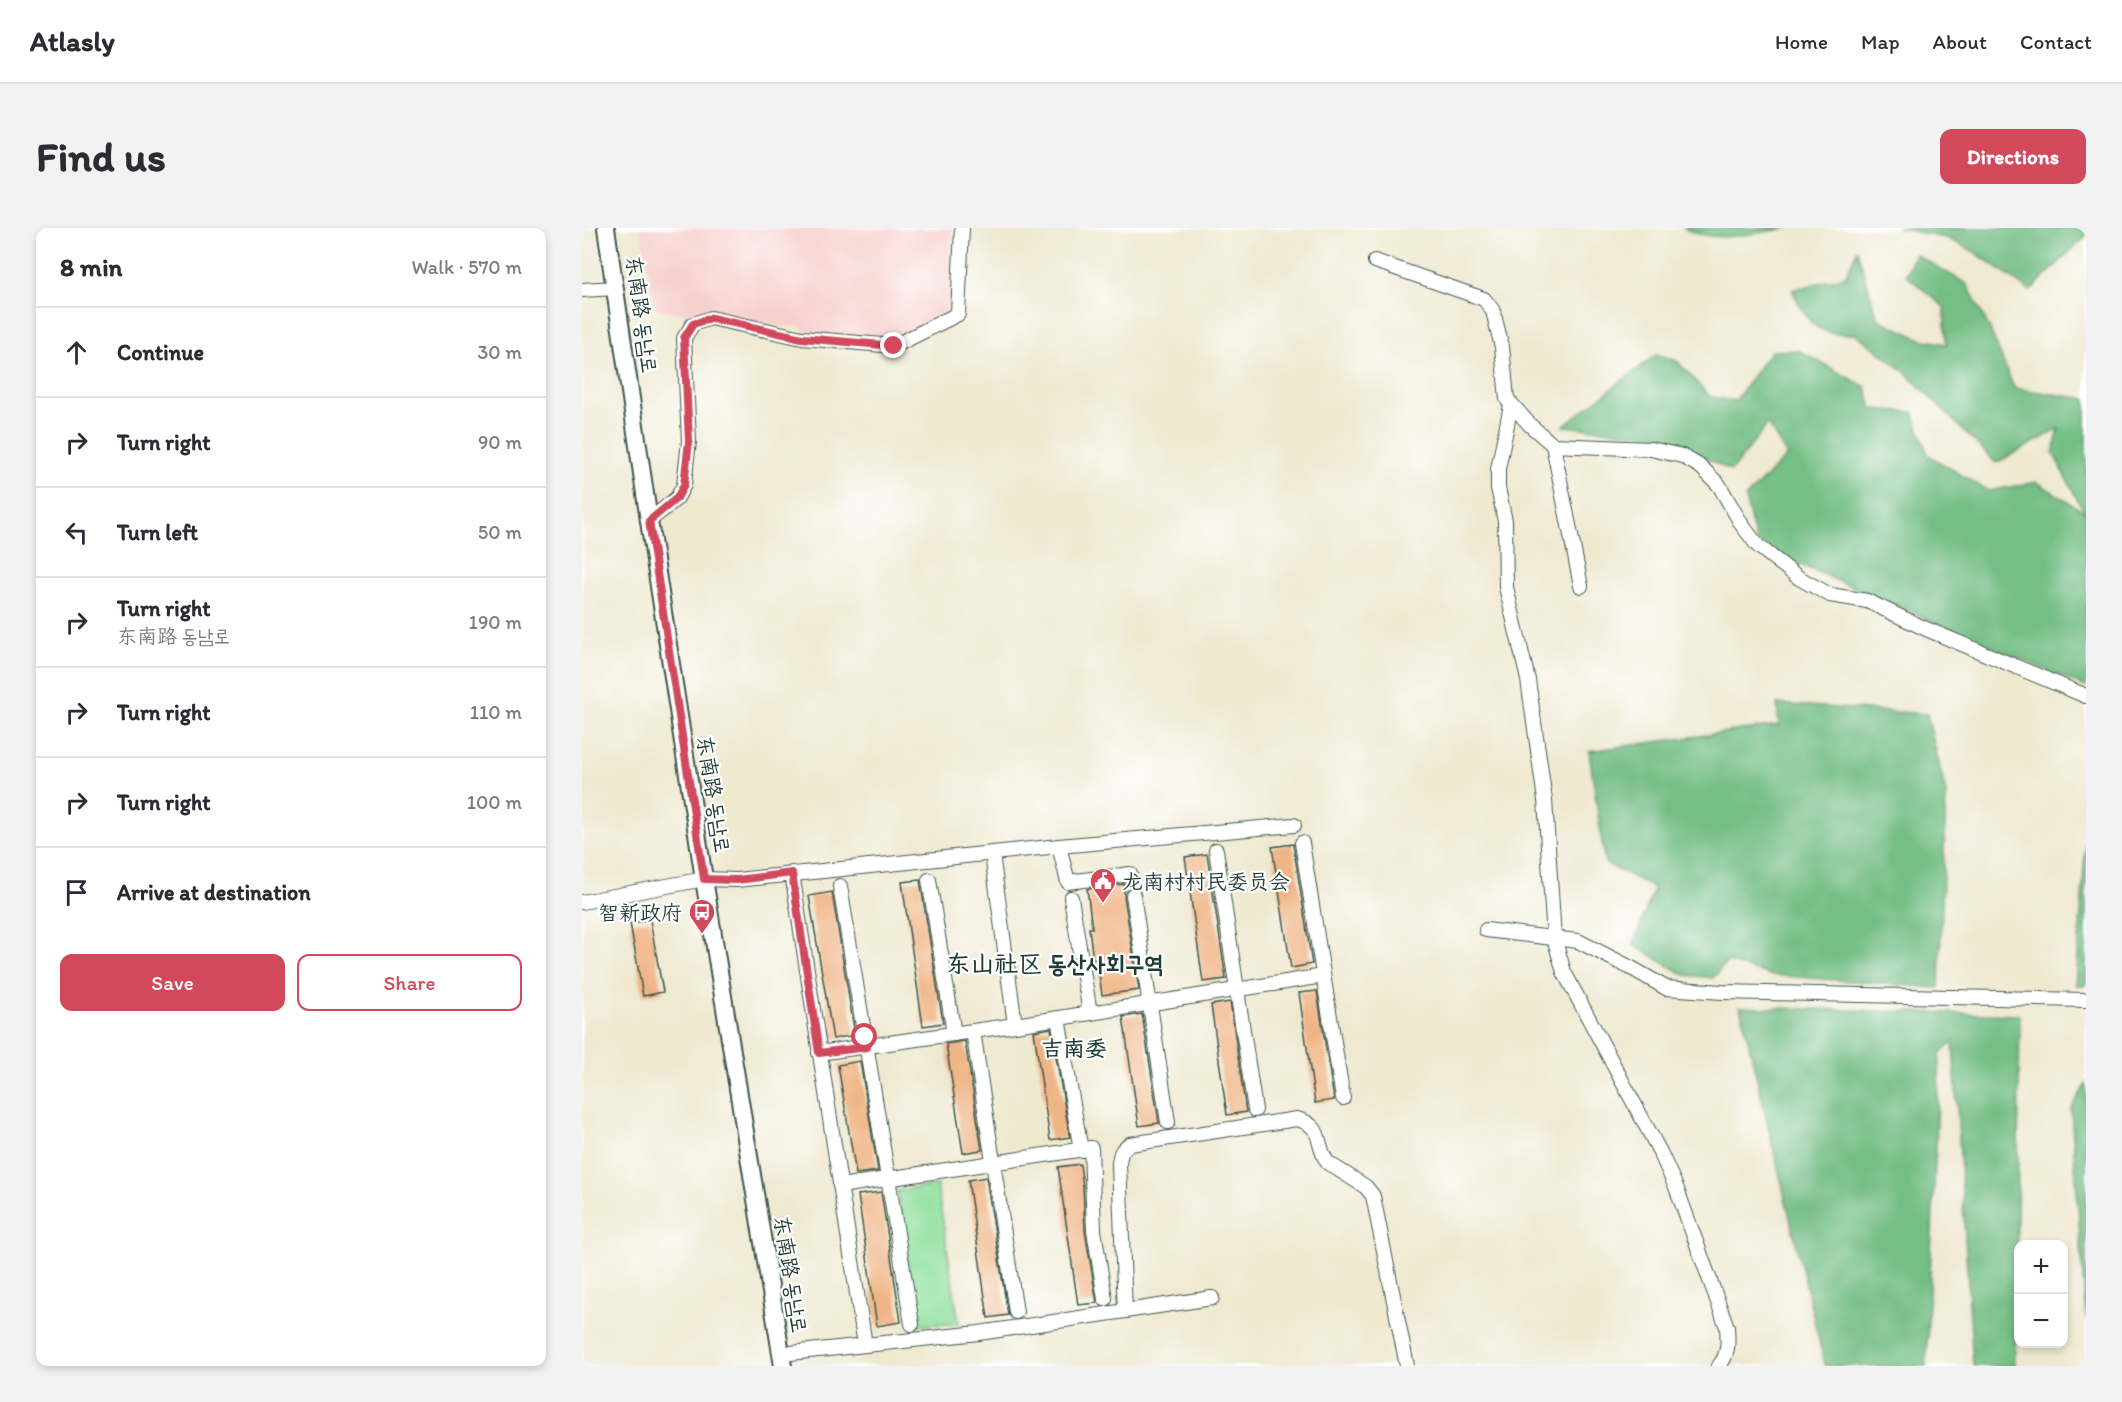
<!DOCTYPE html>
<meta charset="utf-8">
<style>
:root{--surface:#fff;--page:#f2f2f3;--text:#2b2b33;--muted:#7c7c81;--line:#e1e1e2;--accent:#d1495b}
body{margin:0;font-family:Itim,"LXGW WenKai TC","Poor Story",sans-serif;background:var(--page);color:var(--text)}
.controls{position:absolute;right:18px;bottom:18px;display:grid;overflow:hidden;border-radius:12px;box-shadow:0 3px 9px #0003}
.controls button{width:54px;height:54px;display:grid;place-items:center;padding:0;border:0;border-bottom:2px solid var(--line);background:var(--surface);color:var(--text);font:30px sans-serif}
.stop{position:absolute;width:18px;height:18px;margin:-14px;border:4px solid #d1495b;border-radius:50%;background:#fff}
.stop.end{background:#d1495b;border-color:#fff;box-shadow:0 2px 6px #0008}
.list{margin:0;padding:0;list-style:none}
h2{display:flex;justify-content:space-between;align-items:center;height:78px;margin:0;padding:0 24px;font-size:26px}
h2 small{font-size:20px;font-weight:400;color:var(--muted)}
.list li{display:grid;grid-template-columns:39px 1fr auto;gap:18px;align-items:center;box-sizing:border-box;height:90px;padding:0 24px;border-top:2px solid var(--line)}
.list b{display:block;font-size:22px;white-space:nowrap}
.list p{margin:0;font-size:20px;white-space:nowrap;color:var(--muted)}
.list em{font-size:20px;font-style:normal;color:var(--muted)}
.actions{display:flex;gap:12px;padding:18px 24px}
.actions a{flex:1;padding:14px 0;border:2px solid var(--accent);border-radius:12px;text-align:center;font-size:21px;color:var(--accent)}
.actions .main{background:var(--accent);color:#fff}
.icon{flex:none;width:33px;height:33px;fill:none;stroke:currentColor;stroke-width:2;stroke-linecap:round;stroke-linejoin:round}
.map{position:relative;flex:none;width:1504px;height:1138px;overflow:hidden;border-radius:12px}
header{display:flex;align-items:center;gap:36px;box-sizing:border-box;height:84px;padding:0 30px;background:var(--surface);border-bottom:2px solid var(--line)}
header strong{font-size:28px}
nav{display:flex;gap:33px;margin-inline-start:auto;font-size:21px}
.intro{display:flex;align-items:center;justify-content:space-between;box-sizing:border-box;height:144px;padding:0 36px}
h1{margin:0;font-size:42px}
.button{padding:15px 27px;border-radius:12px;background:var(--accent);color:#fff;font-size:21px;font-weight:700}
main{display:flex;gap:36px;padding:0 36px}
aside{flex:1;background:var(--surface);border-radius:12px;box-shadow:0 3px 9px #0003}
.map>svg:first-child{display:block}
.built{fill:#f7d0ce}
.green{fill:#90e09e;stroke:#588e69;stroke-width:1.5}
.forest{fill:#74be85;stroke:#4a7e5c;stroke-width:1.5}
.building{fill:#f0b586}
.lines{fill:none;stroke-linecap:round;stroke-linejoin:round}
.minor-casing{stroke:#3e574b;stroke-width:16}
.major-casing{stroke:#3e574b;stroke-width:20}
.minor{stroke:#fff;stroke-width:14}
.major{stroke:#fff;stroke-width:16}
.route{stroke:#d1495b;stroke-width:8}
.labels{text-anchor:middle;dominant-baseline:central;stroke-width:4.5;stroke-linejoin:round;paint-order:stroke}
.street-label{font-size:21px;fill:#1f3d34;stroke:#fff}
.poi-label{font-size:21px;fill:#1f3d34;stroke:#fff;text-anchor:start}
.neighbourhood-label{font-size:22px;font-weight:bold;fill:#1f3d34;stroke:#fff}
.quarter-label{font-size:24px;font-weight:bold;fill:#1f3d34;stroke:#fff}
</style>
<header>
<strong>Atlasly</strong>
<nav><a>Home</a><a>Map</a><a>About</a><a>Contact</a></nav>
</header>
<div class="intro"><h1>Find us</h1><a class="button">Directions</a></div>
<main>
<aside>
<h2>8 min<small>Walk · 570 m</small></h2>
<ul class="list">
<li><svg class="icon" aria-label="ahead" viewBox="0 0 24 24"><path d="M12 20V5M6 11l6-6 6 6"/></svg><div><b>Continue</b></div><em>30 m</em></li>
<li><svg class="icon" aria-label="right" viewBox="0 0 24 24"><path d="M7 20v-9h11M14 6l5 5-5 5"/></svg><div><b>Turn right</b></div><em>90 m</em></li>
<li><svg class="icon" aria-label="left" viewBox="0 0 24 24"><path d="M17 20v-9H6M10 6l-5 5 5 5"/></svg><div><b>Turn left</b></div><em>50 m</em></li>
<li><svg class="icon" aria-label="right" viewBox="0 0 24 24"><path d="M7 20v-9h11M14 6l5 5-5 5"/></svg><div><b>Turn right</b><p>东南路 동남로</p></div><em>190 m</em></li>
<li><svg class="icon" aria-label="right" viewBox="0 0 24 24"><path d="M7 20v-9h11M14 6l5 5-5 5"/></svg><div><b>Turn right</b></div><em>110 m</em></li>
<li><svg class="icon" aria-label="right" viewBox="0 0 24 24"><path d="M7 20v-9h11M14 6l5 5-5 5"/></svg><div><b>Turn right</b></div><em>100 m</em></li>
<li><svg class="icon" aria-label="arrive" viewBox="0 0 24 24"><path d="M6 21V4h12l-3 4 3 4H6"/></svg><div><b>Arrive at destination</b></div></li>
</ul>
<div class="actions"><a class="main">Save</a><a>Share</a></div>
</aside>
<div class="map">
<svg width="1504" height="1138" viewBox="0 0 1504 1138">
<rect width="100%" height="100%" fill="#fff"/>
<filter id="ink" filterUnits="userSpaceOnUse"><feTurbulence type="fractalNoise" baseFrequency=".0167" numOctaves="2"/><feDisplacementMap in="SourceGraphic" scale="12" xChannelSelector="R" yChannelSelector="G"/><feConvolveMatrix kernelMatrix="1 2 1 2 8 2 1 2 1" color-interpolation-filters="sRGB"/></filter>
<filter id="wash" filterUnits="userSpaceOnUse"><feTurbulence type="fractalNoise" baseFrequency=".008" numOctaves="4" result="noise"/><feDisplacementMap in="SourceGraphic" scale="24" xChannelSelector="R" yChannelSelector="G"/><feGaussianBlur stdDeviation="1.35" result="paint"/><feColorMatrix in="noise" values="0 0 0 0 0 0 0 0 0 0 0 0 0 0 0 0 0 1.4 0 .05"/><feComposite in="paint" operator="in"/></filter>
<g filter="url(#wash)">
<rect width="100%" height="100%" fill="#efe9d0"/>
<polygon class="built" points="58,0 371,0 371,91 312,119 223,109 219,98 201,99 74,81"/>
<polygon class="green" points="355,957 377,1096 334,1097 315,963"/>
<g class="forest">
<path d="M1101 0H1206C1171 5 1134 17 1101 0Z"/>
<polygon points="1315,0 1504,0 1504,8 1448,63 1391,23 1367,11"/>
<path d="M1275 22 1296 91 1339 111 1364 116 1362 79 1324 47 1333 26 1385 56 1408 101 1432 160 1504 171V459L1212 334 1174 313 1163 270 1205 228 1186 196 1149 243 1081 208 981 198 1075 126 1095 133 1128 169 1153 173 1189 123 1216 122 1284 159 1290 181 1331 184 1346 227 1406 263 1455 254 1502 284 1471 225 1477 201 1414 235 1322 143 1274 106C1232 109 1227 95 1210 62L1264 48Z"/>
<polygon points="1195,476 1345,486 1364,565 1357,760 1188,747 1145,734 1131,750 1103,747 1051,717 1072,660 1023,635 1007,523 1197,497"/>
<polygon points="1504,609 1504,757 1494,757"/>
<polygon points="1158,779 1438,787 1433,1138 1391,1138 1371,814 1358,826 1344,1138 1243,1138"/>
<polygon points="1504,856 1504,1091 1489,881"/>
</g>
<g id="blocks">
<g class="building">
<polygon points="711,616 730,736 709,740 690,619"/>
<polygon points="625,626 644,751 621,754 603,629"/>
<polygon points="338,652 361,795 341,798 320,654"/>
<polygon points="542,656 542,668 557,762 520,767 515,731 511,732 507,700 510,700 505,661"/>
<polygon points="250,664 273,807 251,811 227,668"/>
<polygon points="68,692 81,764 61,768 48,695"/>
<polygon points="735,763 752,872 733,875 717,765"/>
<polygon points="648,774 664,884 645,887 629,777"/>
<polygon points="560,786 577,895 557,898 541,789"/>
<polygon points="469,800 488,909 468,912 452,803"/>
<polygon points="383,813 400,922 381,925 364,816"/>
<polygon points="278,833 296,943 274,946 256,837"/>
<polygon points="498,936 501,958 503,1003 515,1075 496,1077 476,939"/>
<polygon points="404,949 426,1087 406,1090 386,952"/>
<polygon points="299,964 319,1094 295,1098 276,967"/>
</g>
</g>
</g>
<g filter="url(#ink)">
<use href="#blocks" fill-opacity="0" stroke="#3e574b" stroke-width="1.5"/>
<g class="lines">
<g class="minor-casing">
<g id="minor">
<polyline points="793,33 902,71 911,83 920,119 925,171 948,197 971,217"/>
<polyline points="0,62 33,60"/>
<path d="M929 177 916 241V260L923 293 924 359 946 452 963 572 972 710 982 744 1078 924 1094 959 1145 1099C1146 1113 1147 1126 1137 1138"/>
<polyline points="67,293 95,270 102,257 107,213 102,110 111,96 129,90 220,110 312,118 376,86 380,0"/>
<polyline points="999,358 971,217 1069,221 1100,228 1119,239 1137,257 1160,297 1176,318 1217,350 1248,367 1285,373 1342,400 1504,468"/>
<polyline points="720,615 761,870"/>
<polyline points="477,618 486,654 548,646"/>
<polyline points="634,622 673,882"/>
<polyline points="410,626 433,797"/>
<polyline points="210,645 283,1117"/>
<polyline points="347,652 372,806"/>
<polyline points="258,658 330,1096"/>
<polyline points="551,667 586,894"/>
<polyline points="489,670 508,785"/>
<polyline points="0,674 122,651 155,652 477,618 712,597"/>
<polyline points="904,702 996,713 1053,742 1084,760 1140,764 1504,772"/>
<polyline points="476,790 499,922"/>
<polyline points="391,803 434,1084"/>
<polyline points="237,825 433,797 741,748"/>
<polyline points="258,958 509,920 512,1002 523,1071"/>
<path d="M543 1083 537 936C538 926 539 921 548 916L715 891C744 899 732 916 746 935L784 959 791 968 825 1138"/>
<polyline points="199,1126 397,1105 630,1070"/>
</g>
</g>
<g class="major-casing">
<polyline id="major" points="24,0 67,293 122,651 201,1138"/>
</g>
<use href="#minor" class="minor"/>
<use href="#major" class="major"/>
</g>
</g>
<g class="lines" filter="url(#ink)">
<polyline class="route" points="283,809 285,819 237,825 210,645 155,652 122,651 67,293 95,270 102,257 107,213 102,110 111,96 129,90 220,110 312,118"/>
</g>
<defs>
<g id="civic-pin" transform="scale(1.35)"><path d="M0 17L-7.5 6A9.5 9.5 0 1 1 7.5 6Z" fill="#d1495b" stroke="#fff"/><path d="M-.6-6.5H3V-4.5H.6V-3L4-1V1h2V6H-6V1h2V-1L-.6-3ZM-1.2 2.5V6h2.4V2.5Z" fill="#fff"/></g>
<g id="bus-pin" transform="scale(1.35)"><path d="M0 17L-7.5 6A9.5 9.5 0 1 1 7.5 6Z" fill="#d1495b" stroke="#fff"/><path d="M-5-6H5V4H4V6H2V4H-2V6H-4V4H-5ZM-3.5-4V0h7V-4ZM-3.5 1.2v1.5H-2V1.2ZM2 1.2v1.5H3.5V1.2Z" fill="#fff"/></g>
</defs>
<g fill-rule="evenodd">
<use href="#civic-pin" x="521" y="653"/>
<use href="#bus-pin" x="120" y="684"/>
</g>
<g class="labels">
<g class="street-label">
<text transform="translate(60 86) rotate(82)">东南路 동남로</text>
<text transform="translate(132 566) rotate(81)">东南路 동남로</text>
<text transform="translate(209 1046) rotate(81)">东南路 동남로</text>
</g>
<g class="poi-label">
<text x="540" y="653">龙南村村民委员会</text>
<text x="100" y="684" text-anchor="end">智新政府</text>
</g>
<g class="neighbourhood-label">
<text x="492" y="820">吉南委</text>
</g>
<g class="quarter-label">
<text x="473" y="735">东山社区 동산사회구역</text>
</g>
</g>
</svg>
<div class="controls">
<button>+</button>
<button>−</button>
</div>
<div class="stop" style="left:283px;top:809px"></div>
<div class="stop end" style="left:312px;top:118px"></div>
</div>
</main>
